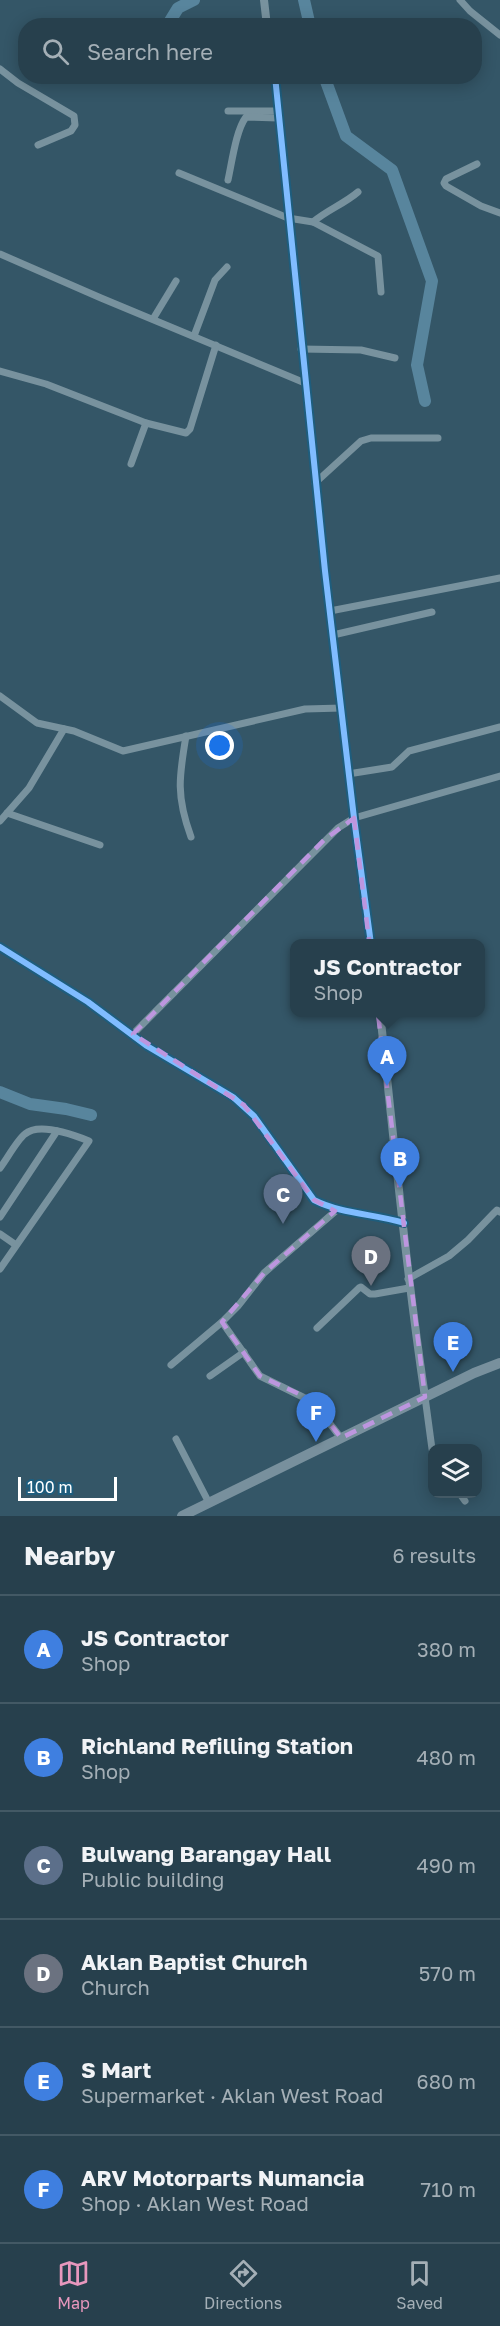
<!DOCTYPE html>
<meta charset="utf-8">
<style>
:root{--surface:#27404d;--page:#2f4754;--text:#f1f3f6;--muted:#a4afb6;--line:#435965;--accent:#e797bd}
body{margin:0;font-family:"Golos Text",sans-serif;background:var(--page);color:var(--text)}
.controls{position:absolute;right:18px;bottom:18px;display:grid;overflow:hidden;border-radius:12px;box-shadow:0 3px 15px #0003}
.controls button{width:54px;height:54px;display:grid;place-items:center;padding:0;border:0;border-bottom:2px solid var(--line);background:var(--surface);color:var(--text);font:30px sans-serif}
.scale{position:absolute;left:18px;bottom:15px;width:99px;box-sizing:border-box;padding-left:6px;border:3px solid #fff;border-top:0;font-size:16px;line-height:21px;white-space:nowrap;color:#fff;-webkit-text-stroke:4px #1e5d7d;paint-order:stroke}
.you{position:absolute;left:220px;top:746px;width:21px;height:21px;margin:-15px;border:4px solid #fff;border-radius:50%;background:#1a73e8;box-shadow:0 0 0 9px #1a73e833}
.badge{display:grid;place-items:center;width:39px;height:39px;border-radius:50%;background:var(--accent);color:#fff;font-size:20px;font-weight:700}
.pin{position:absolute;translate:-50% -50px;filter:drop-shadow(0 2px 3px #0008)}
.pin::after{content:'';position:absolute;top:32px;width:21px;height:18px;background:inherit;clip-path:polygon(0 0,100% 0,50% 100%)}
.popup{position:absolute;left:290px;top:939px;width:195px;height:78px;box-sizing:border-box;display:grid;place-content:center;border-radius:12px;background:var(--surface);filter:drop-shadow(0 2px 4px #0005);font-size:20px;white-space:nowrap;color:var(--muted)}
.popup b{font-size:22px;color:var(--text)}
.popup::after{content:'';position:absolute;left:50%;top:100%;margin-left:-12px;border:12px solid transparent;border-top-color:var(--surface)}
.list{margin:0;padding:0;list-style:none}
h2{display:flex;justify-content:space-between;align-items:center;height:78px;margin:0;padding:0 24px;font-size:26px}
h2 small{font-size:20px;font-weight:400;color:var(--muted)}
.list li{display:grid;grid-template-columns:39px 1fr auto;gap:18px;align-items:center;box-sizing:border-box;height:108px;padding:0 24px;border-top:2px solid var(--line)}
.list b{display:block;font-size:22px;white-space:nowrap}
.list p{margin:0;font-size:20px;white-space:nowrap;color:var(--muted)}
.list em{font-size:20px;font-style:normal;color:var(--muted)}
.icon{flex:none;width:33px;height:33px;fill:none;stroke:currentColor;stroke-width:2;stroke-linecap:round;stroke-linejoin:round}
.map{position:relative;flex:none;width:500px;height:1516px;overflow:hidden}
.search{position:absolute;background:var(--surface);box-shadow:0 3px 15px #0003;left:18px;right:18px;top:18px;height:66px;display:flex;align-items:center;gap:15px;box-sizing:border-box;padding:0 21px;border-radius:24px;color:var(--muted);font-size:22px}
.sheet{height:726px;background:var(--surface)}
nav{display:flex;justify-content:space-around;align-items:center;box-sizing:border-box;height:84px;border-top:2px solid var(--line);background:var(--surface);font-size:16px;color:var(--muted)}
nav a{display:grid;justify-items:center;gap:3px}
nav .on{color:var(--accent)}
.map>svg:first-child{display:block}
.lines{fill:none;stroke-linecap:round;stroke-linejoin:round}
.river{stroke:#58859d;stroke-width:12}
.minor{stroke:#78929e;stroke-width:7}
.tertiary{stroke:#78929e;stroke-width:8}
.primary{stroke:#78909d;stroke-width:10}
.cycleway-casing{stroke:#1e5d7d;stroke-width:10}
.cycleway{stroke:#80bcff;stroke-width:6}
.marked{fill:none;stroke:#bd96df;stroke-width:4.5;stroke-dasharray:12 8;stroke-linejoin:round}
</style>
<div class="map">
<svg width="500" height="1516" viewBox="0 0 500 1516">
<rect width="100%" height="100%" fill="#345667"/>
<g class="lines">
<g class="river">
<polyline points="304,0 310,26"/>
<polyline points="167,26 178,8 194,0"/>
<polyline points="324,76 346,136 392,170 432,281 417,365 425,401"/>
<polyline points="0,1092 30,1104 66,1109 91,1115"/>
</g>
<g class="minor">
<polyline points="460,0 470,11 500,35"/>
<polyline points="0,69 18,83 74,116 75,125 71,131 38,145"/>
<polyline points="228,111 279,111"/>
<polyline points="477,164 446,179 444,183 446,186 481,206 500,213"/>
<path d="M179 173 288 218 313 222C327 210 344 204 358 192"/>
<path d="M228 180C232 162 236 130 246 117L278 118"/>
<polyline points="313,222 378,256 381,292"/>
<polyline points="0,254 101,298 305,383"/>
<polyline points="153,319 176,281"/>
<polyline points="194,336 215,280 227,267"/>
<polyline points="301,349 361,350 395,358"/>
<polyline points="0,371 46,384 146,423 186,433 190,429 216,345"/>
<polyline points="131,464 146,423"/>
<polyline points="315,483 361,441 371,438 438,438"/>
<polyline points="330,611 500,578"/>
<polyline points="333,635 432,612"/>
<polyline points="0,696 37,723 74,731 123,751 305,709 342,708"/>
<path d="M186 736C179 777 176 796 191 837"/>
<polyline points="348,774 392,767 409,751 500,727"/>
<polyline points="7,813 100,845"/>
<polyline points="0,821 29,788 64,729"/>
<path d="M0 947 88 1002 147 1046 233 1097 254 1116 314 1200C341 1214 375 1214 404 1223"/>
<polyline points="133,1034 338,828 354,818 500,776"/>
<path d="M0 1168C7 1159 17 1140 25 1134 39 1122 74 1135 89 1141L0 1269"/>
<polyline points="0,1217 57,1131"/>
<polyline points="0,1234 16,1245"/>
<polyline points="408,1279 449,1256 468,1240 493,1214 497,1210 500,1212"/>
<polyline points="222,1322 260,1376 313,1402 341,1438"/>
<polyline points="317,1328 359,1288 361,1287 370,1294 375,1294 409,1288"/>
<polyline points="171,1365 222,1322 238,1306 264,1273 338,1209"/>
<polyline points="210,1376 244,1352"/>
<polyline points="425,1397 432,1449"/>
<polyline points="176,1439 209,1503"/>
<polyline points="460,1494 465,1501"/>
</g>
<g class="tertiary">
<polyline points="264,0 267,26"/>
<polyline points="275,76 325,571 354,818 371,944"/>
<path d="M380 1012C394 1141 406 1269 425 1397"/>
</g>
<polyline class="primary" points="182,1516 474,1373 500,1363"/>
<g class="cycleway-casing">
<g id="cycleway">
<polyline points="275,76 325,571 354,818 371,944"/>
<path d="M0 947 88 1002 147 1046 233 1097 254 1116 314 1200C341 1214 375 1214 404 1223"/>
</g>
</g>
<use href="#cycleway" class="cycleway"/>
</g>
<path class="marked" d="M354 818 425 1397 341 1438 312 1400 260 1376 222 1322 264 1273 335 1211 314 1200 244 1105 133 1034 324 840Z"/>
</svg>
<div class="controls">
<button><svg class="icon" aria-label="layers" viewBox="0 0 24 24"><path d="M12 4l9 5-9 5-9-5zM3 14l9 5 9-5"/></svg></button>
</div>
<div class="scale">100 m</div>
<div class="you"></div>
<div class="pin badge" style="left:387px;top:1086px;background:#3f7fe0">A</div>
<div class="popup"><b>JS Contractor</b>Shop</div>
<div class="pin badge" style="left:400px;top:1188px;background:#3f7fe0">B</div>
<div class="pin badge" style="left:283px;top:1224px;background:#5c6f8a">C</div>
<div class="pin badge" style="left:371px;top:1286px;background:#6b7280">D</div>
<div class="pin badge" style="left:453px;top:1372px;background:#3f7fe0">E</div>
<div class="pin badge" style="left:316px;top:1442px;background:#3f7fe0">F</div>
<div class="search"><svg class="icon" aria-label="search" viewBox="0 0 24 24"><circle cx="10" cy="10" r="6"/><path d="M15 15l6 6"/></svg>Search here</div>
</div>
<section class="sheet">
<h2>Nearby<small>6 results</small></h2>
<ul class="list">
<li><span class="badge" style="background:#3f7fe0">A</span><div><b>JS Contractor</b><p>Shop</p></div><em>380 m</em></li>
<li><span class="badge" style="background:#3f7fe0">B</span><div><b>Richland Refilling Station</b><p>Shop</p></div><em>480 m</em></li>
<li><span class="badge" style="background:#5c6f8a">C</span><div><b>Bulwang Barangay Hall</b><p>Public building</p></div><em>490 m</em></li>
<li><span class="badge" style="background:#6b7280">D</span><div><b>Aklan Baptist Church</b><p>Church</p></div><em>570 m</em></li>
<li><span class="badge" style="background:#3f7fe0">E</span><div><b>S Mart</b><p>Supermarket · Aklan West Road</p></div><em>680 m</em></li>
<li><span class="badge" style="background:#3f7fe0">F</span><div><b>ARV Motorparts Numancia</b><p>Shop · Aklan West Road</p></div><em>710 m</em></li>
</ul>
</section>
<nav>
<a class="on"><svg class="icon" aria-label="map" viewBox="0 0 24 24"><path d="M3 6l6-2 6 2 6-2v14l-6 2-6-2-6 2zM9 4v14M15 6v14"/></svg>Map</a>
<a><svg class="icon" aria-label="directions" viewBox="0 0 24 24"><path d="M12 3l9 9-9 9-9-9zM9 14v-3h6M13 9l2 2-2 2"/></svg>Directions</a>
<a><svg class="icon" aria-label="saved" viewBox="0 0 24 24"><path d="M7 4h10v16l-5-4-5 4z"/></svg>Saved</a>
</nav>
